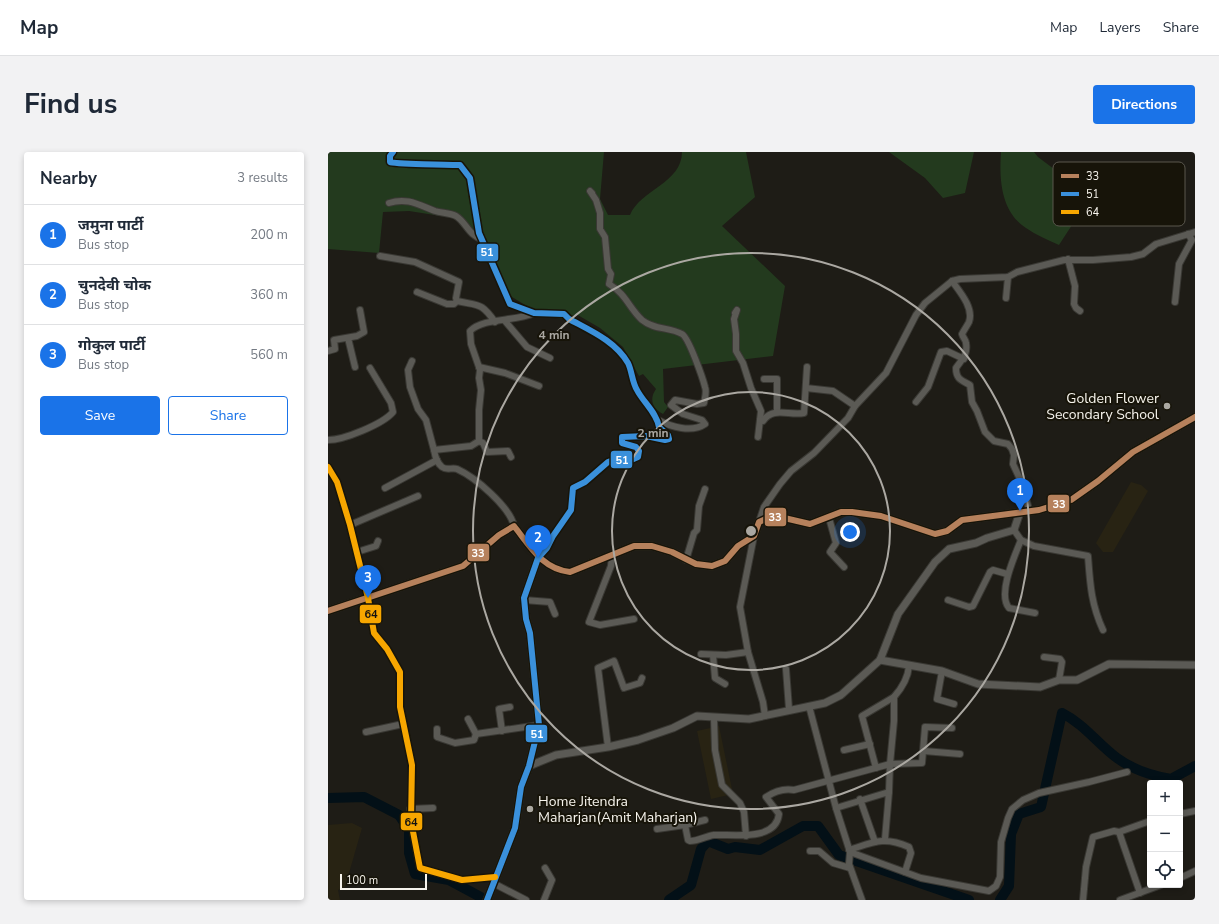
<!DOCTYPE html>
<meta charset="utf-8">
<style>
:root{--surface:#fff;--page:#f2f2f3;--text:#1f2937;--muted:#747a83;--line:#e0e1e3;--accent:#1a73e8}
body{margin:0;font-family:"Nunito Sans","Noto Sans Devanagari",sans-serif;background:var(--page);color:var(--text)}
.controls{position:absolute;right:12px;bottom:12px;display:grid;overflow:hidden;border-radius:4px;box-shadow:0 2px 6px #0003}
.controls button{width:36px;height:36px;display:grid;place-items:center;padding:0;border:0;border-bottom:1px solid var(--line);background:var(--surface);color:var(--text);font:20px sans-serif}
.scale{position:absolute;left:12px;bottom:10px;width:87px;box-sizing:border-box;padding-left:4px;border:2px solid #f7f4ed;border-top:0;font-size:11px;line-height:14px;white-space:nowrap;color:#f7f4ed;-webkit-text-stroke:3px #171409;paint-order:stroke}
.you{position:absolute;left:522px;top:380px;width:14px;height:14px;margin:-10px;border:3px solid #fff;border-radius:50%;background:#1a73e8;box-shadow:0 0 0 6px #1a73e833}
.badge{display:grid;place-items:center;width:26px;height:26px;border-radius:50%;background:var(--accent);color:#fff;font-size:13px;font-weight:700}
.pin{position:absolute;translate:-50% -33px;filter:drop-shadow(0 1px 2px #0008)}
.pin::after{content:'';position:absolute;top:21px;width:14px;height:12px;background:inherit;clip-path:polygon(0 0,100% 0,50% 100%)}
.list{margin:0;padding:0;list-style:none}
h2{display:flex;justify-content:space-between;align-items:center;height:52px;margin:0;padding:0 16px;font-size:17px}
h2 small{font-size:13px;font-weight:400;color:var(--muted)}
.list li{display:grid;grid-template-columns:26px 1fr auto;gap:12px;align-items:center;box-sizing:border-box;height:60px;padding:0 16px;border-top:1px solid var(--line)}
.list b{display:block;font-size:15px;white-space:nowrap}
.list p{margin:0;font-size:13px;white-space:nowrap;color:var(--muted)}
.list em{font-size:13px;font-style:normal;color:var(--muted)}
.actions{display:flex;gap:8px;padding:12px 16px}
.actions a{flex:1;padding:9px 0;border:1px solid var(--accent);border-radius:4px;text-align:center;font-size:14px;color:var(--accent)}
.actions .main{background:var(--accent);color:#fff}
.icon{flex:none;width:22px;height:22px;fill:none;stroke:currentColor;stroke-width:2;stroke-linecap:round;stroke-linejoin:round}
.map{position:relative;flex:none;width:867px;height:748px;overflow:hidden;border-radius:4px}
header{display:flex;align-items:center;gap:24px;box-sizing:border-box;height:56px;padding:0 20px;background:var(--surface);border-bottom:1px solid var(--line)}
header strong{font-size:19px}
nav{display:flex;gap:22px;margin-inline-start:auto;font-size:14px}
.intro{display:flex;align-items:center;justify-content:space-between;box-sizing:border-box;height:96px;padding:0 24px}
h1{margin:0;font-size:28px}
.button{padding:10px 18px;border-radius:4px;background:var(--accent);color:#fff;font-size:14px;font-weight:700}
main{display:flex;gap:24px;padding:0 24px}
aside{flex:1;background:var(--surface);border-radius:4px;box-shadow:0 2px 6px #0003}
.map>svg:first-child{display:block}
.built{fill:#282313}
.green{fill:#233a1e}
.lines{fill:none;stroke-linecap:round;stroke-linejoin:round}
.river{stroke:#031017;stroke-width:10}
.minor-casing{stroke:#3a3934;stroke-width:8}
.tertiary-casing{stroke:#3a3934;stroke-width:9}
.minor{stroke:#5b5a55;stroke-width:6}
.tertiary{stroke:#5b5a55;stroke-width:7}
.bus-1-casing{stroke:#171409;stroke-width:9}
.bus-2-casing{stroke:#171409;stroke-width:9}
.bus-3-casing{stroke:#171409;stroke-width:9}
.bus-1{stroke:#b6815c;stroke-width:6}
.bus-2{stroke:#3a90db;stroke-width:6}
.bus-3{stroke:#f7a600;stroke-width:6}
.ring{fill:none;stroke:#aba8a2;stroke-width:2}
.poi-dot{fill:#aba8a2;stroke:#171409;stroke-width:1.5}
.labels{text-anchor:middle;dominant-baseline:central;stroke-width:4;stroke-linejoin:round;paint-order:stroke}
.poi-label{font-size:14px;fill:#f7f4ed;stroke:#171409;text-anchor:end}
.key{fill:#171409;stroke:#5a574d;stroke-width:1}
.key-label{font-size:11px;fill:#f7f4ed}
.centre{fill:#aba8a2;stroke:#171409;stroke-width:2}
.ring-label{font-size:12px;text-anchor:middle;font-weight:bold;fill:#aba8a2;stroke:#171409;stroke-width:4;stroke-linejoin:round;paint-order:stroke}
.line-badge{stroke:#171409;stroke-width:1.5}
.badge-label{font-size:11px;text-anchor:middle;font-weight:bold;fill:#fff}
.pale-badge-label{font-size:11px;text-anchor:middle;font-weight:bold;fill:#111}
</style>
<header>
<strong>Map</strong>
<nav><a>Map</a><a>Layers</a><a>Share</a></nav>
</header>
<div class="intro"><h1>Find us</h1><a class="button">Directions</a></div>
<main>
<aside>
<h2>Nearby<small>3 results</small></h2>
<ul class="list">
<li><span class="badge">1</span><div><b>जमुना पार्टी</b><p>Bus stop</p></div><em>200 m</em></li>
<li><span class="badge">2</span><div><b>चुनदेवी चोक</b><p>Bus stop</p></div><em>360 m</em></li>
<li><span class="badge">3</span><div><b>गोकुल पार्टी</b><p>Bus stop</p></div><em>560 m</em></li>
</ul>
<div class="actions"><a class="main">Save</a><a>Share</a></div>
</aside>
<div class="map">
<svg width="867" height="748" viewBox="0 0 867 748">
<rect width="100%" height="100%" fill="#1e1c16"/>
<g class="built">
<polygon points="803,330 813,333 820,339 785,400 775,400 768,391"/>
<polygon points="391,574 405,642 383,647 369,579"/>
<polygon points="24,671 34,676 17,735 10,738 12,748 0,748 0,673"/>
</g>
<g class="green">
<path d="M0 0H276L272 47 280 63H302C312 38 354 31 354 0H418L427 45 394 74 457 134 445 204 335 217 336 250 340 255 335 262C324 256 321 247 328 237L315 222 311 224 295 195 272 176 248 162 238 167 217 165 184 145 167 122 158 86 132 67 81 59 55 60 51 101 0 97Z"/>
<polygon points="561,0 646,0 637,41 615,46 597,26"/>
<path d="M673 0H706L710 5 730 20 739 50 755 56 731 93C720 88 708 83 698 76 673 60 671 27 673 0Z"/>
</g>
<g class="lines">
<g class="river">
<polyline points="0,646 36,645 71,663 81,678 81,701 87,722 121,728 158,748"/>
<polyline points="341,748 363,733 373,697 380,689 400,697 407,695 432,698 475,674 490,674 511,703 641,748"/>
<path d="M672 748 681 734 683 682 691 662 713 655 734 561C756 572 770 592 789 606 804 617 825 624 843 627L867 614"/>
</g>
<g class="minor-casing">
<g id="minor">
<path d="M65 0 62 4V10C66 12 123 13 132 13L142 26 151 81 182 152 206 161 236 162 241 167C263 179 287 189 300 211 304 219 304 230 309 238 315 250 329 261 331 275L340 283 341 287 337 288 318 284 294 285V291L308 295 311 299 310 305 301 309 288 307 280 310 257 330 245 336 243 358 225 384 219 396 210 406"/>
<path d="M264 41 262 39 268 48 272 61V77L277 85 280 117 283 122 281 132C298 142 301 156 314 168 326 178 342 175 354 182 361 186 375 227 377 235 379 240 377 245 376 251L369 252 347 248 343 253 355 262 374 268 377 272C364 281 343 275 330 268"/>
<path d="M61 51C79 45 91 53 107 59 113 61 122 61 128 64 138 70 141 84 154 87"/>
<path d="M52 104 87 110 131 130 128 146 129 149C151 154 153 150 167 170"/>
<polyline points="740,107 747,134 746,152 748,156 752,159"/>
<path d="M624 129C632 140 646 156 641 170 639 174 636 178 634 182 635 186 638 188 638 191 640 203 634 207 628 216 628 227 633 228 642 233L644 250 649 259 657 280 666 289 680 292 684 297 686 303 685 312 696 336 701 359"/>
<polyline points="89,140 119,152 126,152 129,149"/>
<polyline points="678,146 680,125"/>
<polyline points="847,150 851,112 864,88 860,82"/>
<polyline points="407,161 409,158 406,167 408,182 408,199 415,211 423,236 433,259 430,285"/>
<polyline points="177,169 199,195 222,206"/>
<polyline points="20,186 27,215"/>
<polyline points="0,199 7,197 6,188 29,184 36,180 32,158"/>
<polyline points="84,209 80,218 82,235 90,257 98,268 106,298"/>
<polyline points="151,215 177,221 211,234"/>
<polyline points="436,227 449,227 449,260"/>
<polyline points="478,236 505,239 527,254"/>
<polyline points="588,250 600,235 613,200 619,199 636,207"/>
<path d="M432 268 435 269C445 254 461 264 476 261L479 215"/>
<path d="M0 288C16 288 55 272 65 260L63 251 42 216"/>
<polyline points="151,289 155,291 159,300 180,299 183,305"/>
<polyline points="0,315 9,330 22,373 40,446 46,481 59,497 72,520 72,555 84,613 83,669 92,716 134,728 167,725"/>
<polyline points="57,336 109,308"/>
<polyline points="501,366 508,391 502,400 516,415"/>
<polyline points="431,370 436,355 452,332 463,319 486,301 520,266 527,254 558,221 588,163 597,151 624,129 632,127 680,125 689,120 736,108 765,108 803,105 815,102 828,92 867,80"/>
<polyline points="22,373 90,344"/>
<path d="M186 374C182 355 147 325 129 317 124 315 119 319 114 315 109 311 107 304 106 298L143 294 151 289V258L153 238 151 226 152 218 143 192 142 179C156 165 188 170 206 161"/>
<path d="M686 378 693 388 706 394 760 404C762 431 763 452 775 478"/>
<polyline points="426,384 412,455 420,500 435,550 437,564"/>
<path d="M693 388C687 403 669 442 681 456L707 461"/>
<polyline points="29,400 48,394 50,389"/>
<polyline points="284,403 283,414 261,470 272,473 306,467"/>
<polyline points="358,408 366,381 369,378 371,354 377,337"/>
<polyline points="196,448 222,450 227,462"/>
<polyline points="620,448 641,455 645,454 662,420 665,418 679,422"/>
<polyline points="373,502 398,503 420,500"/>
<polyline points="385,503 387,526 397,532"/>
<polyline points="716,505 732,507 734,510 731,528"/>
<path d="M581 514C580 526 574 536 566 545V569L562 612 594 611 597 575 624 576"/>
<polyline points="458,517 461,557"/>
<polyline points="614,519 609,547 626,552"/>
<polyline points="481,554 508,656 522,700 521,712 534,748"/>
<polyline points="386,566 387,598 394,633 412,651 416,660 418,684"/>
<polyline points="140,567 148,582 211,573"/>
<polyline points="109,577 109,585 127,591 146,588 148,582"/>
<polyline points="174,579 171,557 182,555"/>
<polyline points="38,580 75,572"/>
<polyline points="280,595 270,516 286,509 296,536 312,531 314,526"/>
<polyline points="516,598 542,592"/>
<polyline points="596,599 632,602"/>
<polyline points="548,616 534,564 566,545"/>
<polyline points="532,647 547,690"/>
<polyline points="508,656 561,640 557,687"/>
<polyline points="82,657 105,656"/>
<polyline points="852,662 867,659"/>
<path d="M357 673 360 688 362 689C370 689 378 684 386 683 404 682 448 690 451 662L438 645C447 639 455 636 466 638L562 612 561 640"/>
<polyline points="329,677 357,673 377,668"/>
<polyline points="791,680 822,669"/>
<path d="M521 698C546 690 556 684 581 695L583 701 577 720"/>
<polyline points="482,699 491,699 505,711 522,716"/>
<polyline points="522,700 593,726 661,739 668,734 672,725 673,690 680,666 684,657 695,648 711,641 761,630 799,620"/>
<polyline points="852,726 867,719"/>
<polyline points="165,731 198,748"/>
<polyline points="216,748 224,728 217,716"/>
<polyline points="755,748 758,715 765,685 786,679 791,680 812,741"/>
<polyline points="792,748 833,733"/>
</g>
</g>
<g class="tertiary-casing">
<g id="tertiary">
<path d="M0 459 135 414 171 383 186 374C202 394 214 417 242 420L306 394H324L344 400 368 412 384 414 397 409 410 394 426 384 431 370 442 365H452L482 372 513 360H524L553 364 607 382 619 379 634 368 711 358 743 348 770 329 805 300 867 265"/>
<polyline points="552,508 614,519 650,532 712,535 731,528 749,528 781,512 867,513"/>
<polyline points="201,614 228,603 280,595 310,588 345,576 369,564 421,567 497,551 513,543 552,508 570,462 607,410 621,397 648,391 659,386 686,378 692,360"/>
<polyline points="159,748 187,676 193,635 201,614 211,573 202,481 198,467 196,446 210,406"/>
</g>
</g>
<use href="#minor" class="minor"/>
<use href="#tertiary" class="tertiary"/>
<g class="bus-1-casing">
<path id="bus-1" d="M0 459 135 414 171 383 186 374C202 394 214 417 242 420L306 394H324L344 400 368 412 384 414 397 409 410 394 426 384 431 370 442 365H452L482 372 513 360H524L553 364 607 382 619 379 634 368 711 358 743 348 770 329 805 300 867 265"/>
</g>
<g class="bus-2-casing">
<path id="bus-2" d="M65 0 62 4V10C66 12 123 13 132 13L142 26 151 81 182 152 206 161 236 162 241 167C263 179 287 189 300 211 304 219 304 230 309 238 315 250 329 261 331 275L340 283 341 287 337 288 318 284 294 285V291L308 295 311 299 310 305 301 309 288 307 280 310 257 330 245 336 243 358 225 384 219 396 210 406 196 446 198 467 202 481 211 573 201 614 193 635 187 676 159 748"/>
</g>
<g class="bus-3-casing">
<polyline id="bus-3" points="0,315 9,330 22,373 40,446 46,481 59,497 72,520 72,555 84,613 83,669 92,716 134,728 167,725"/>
</g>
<use href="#bus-1" class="bus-1"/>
<use href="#bus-2" class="bus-2"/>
<use href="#bus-3" class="bus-3"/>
</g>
<g class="ring">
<circle cx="423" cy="379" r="139"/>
<circle cx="423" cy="379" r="278"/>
</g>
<g class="poi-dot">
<circle cx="839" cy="254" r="4"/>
<circle cx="202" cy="657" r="4"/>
</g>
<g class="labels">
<g class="poi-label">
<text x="831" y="246">Golden Flower<tspan x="831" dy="16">Secondary School</tspan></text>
<text x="210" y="649" text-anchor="start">Home Jitendra<tspan x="210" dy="16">Maharjan(Amit Maharjan)</tspan></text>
</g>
</g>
<rect x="725" y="10" width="132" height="64" rx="6" class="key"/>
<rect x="733" y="22" width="18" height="4" fill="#b6815c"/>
<rect x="733" y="40" width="18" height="4" fill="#3a90db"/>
<rect x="733" y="58" width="18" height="4" fill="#f7a600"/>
<g class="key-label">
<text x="758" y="28">33</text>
<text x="758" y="46">51</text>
<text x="758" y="64">64</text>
</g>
<circle cx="423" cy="379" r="6" class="centre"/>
<g class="ring-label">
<text x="226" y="187">4 min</text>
<text x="325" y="285">2 min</text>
</g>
<g class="line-badge">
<rect x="148" y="91" width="23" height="19" rx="4" fill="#3a90db"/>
<rect x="282" y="298" width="23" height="19" rx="4" fill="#3a90db"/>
<rect x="719" y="342" width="23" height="19" rx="4" fill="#b6815c"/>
<rect x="436" y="355" width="23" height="20" rx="4" fill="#b6815c"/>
<rect x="139" y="391" width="23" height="19" rx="4" fill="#b6815c"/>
<rect x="31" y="452" width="23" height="20" rx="4" fill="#f7a600"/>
<rect x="197" y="572" width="23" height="19" rx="4" fill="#3a90db"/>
<rect x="72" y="660" width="23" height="19" rx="4" fill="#f7a600"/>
</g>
<g class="badge-label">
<text x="159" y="104">51</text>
<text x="294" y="312">51</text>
<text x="731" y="356">33</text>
<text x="447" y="369">33</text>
<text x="150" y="405">33</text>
<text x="209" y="586">51</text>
</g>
<g class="pale-badge-label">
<text x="43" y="466">64</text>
<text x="83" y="674">64</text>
</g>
</svg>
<div class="controls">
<button>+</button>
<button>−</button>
<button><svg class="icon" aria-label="locate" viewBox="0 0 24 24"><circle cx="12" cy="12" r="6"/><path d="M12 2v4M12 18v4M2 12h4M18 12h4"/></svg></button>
</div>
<div class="scale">100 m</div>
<div class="you"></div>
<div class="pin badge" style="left:692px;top:359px">1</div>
<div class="pin badge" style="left:210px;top:406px">2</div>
<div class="pin badge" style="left:40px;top:446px">3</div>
</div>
</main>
